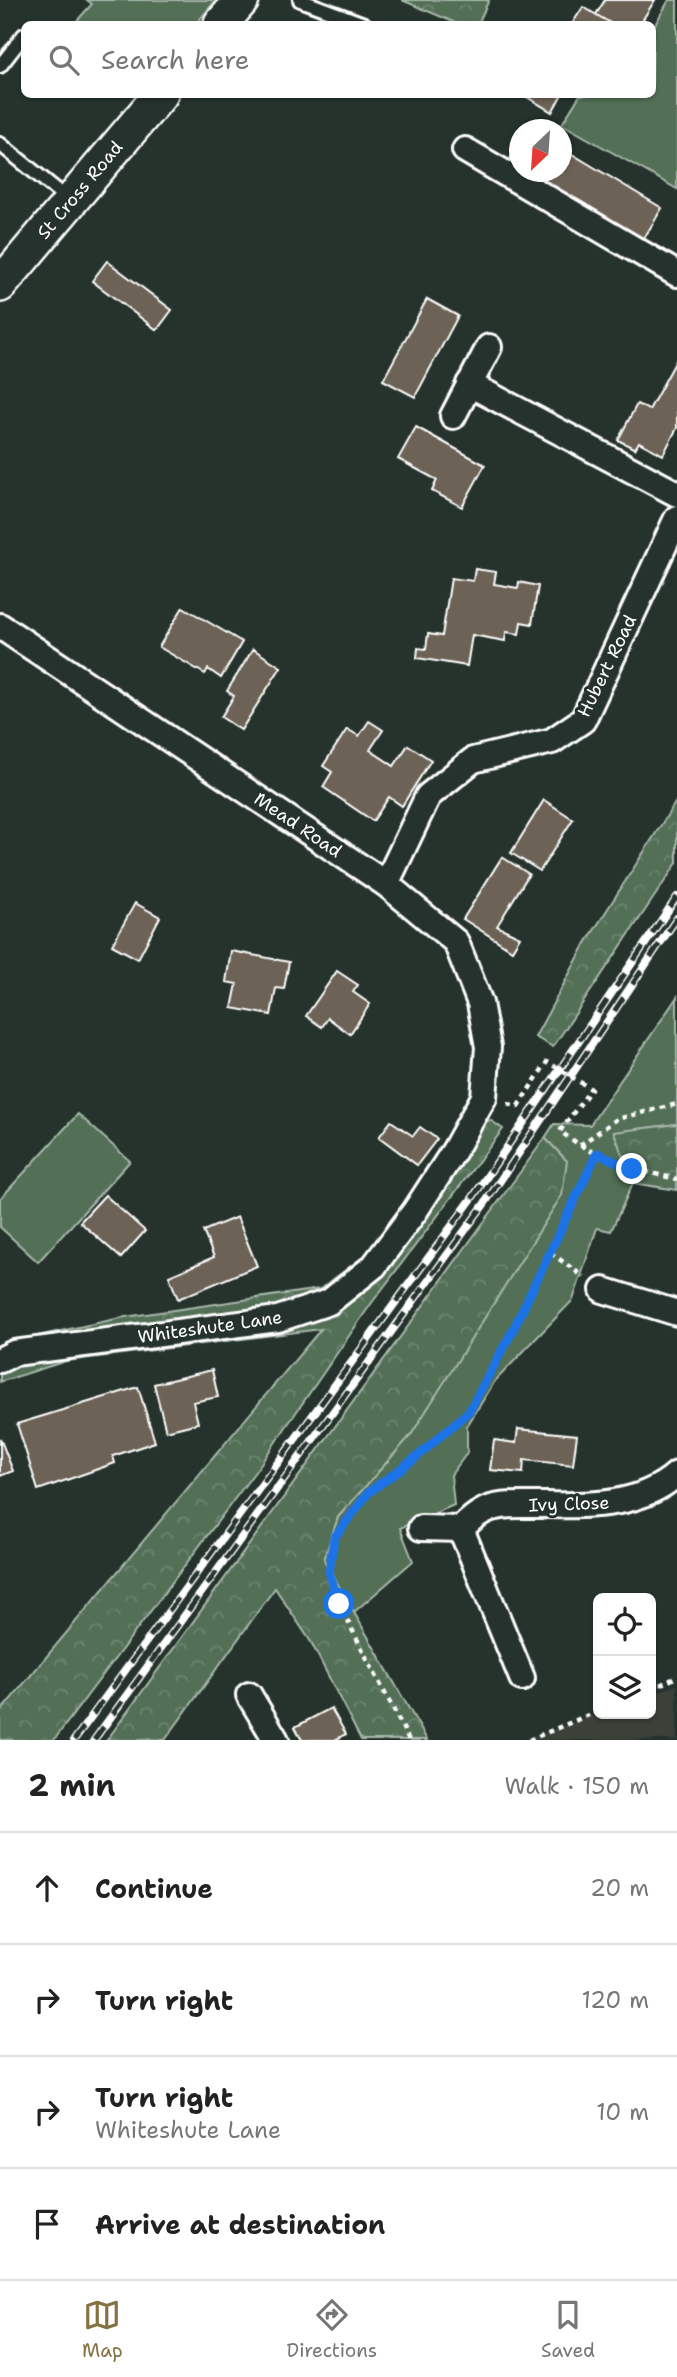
<!DOCTYPE html>
<meta charset="utf-8">
<style>
:root{--surface:#fff;--page:#f6f6f6;--text:#222;--muted:#767676;--line:#e0e0e0;--accent:#857141}
body{margin:0;font-family:"Shantell Sans",sans-serif;background:var(--page);color:var(--text)}
.controls{position:absolute;right:21px;bottom:21px;display:grid;overflow:hidden;border-radius:10px;box-shadow:0 2px 5px #0004}
.controls button{width:63px;height:63px;display:grid;place-items:center;padding:0;border:0;border-bottom:2px solid var(--line);background:var(--surface);color:var(--text);font:35px sans-serif}
.compass{position:absolute;left:509px;top:119px;width:63px;height:63px;border-radius:50%;background:var(--surface);box-shadow:0 2px 5px #0004;rotate:205deg}
.stop{position:absolute;width:21px;height:21px;margin:-16px;border:5px solid #1a73e8;border-radius:50%;background:#fff}
.stop.end{background:#1a73e8;border-color:#fff;box-shadow:0 2px 7px #0008}
.list{margin:0;padding:0;list-style:none}
h2{display:flex;justify-content:space-between;align-items:center;height:91px;margin:0;padding:0 28px;font-size:30px}
h2 small{font-size:23px;font-weight:400;color:var(--muted)}
.list li{display:grid;grid-template-columns:46px 1fr auto;gap:21px;align-items:center;box-sizing:border-box;height:112px;padding:0 28px;border-top:2px solid var(--line)}
.list b{display:block;font-size:26px;white-space:nowrap}
.list p{margin:0;font-size:23px;white-space:nowrap;color:var(--muted)}
.list em{font-size:23px;font-style:normal;color:var(--muted)}
.icon{flex:none;width:38px;height:38px;fill:none;stroke:currentColor;stroke-width:2;stroke-linecap:round;stroke-linejoin:round}
.map{position:relative;flex:none;width:677px;height:1740px;overflow:hidden}
.search{position:absolute;background:var(--surface);box-shadow:0 2px 5px #0004;left:21px;right:21px;top:21px;height:77px;display:flex;align-items:center;gap:18px;box-sizing:border-box;padding:0 24px;border-radius:10px;color:var(--muted);font-size:26px}
.sheet{height:539px;background:var(--surface)}
nav{display:flex;justify-content:space-around;align-items:center;box-sizing:border-box;height:98px;border-top:2px solid var(--line);background:var(--surface);font-size:19px;color:var(--muted)}
nav a{display:grid;justify-items:center;gap:4px}
nav .on{color:var(--accent)}
.map>svg:first-child{display:block}
.built{fill:#3b4139}
.grass{fill:#526f57;stroke:#a8b7ab;stroke-width:2}
.forest{fill:url(#forest-crowns);stroke:#a8b7ab;stroke-width:2}
.building{fill:#6c6255;stroke:#fff;stroke-width:2}
.lines{fill:none;stroke-linecap:round;stroke-linejoin:round}
.service-casing{stroke:#fff;stroke-width:18}
.minor-casing{stroke:#fff;stroke-width:30}
.secondary-casing{stroke:#fff;stroke-width:38}
.path{stroke:#fff;stroke-width:4.5;stroke-dasharray:5 5;stroke-linecap:butt}
.service{stroke:#26332d;stroke-width:12}
.minor{stroke:#26332d;stroke-width:24}
.secondary{stroke:#26332d;stroke-width:33}
.rail-casing{stroke:#fff;stroke-width:8}
.rail{stroke:#26332d;stroke-width:5;stroke-dasharray:16;stroke-linecap:butt}
.path-bridge{stroke:#fff;stroke-width:4.5;stroke-dasharray:5 5;stroke-linecap:butt}
.route{stroke:#1a73e8;stroke-width:9}
.labels{text-anchor:middle;dominant-baseline:central;stroke-width:6;stroke-linejoin:round;paint-order:stroke}
.street-label{font-size:18px;fill:#fff;stroke:#26332d}
</style>
<div class="map">
<svg width="677" height="1740" viewBox="0 0 677 1740">
<defs>
<pattern id="forest-crowns" width="20" height="18" patternUnits="userSpaceOnUse" patternTransform="scale(1.75)"><rect width="20" height="18" fill="#526f57"/><path d="M2 6a3 3 0 1 1 6 0M12 15a3 3 0 1 1 6 0" fill="none" stroke="#6c8570"/></pattern>
</defs>
<rect width="100%" height="100%" fill="#26332d"/>
<filter id="ink" filterUnits="userSpaceOnUse"><feTurbulence type="fractalNoise" baseFrequency=".0143" numOctaves="2"/><feDisplacementMap in="SourceGraphic" scale="14" xChannelSelector="R" yChannelSelector="G"/><feConvolveMatrix kernelMatrix="1 2 1 2 8 2 1 2 1" color-interpolation-filters="sRGB"/></filter>
<g filter="url(#ink)">
<polygon class="built" points="677,1685 677,1740 525,1740 598,1713 651,1714 651,1694"/>
<g class="grass">
<polygon points="87,0 216,0 196,24 74,24 92,4"/>
<polygon points="669,0 677,0 677,189 562,124 580,95 652,94 653,28"/>
<polygon points="677,997 677,1124 614,1132 633,1183 611,1231 597,1228 573,1300 495,1381 467,1426 467,1453 451,1475 454,1505 400,1528 413,1561 353,1613 324,1560 338,1517 411,1435 567,1161 545,1138 554,1124 590,1125"/>
<polygon points="78,1114 130,1161 38,1262 0,1227 0,1199"/>
</g>
<g class="forest">
<polygon points="402,0 489,0 478,24 458,24"/>
<polygon points="677,800 677,863 553,1047 535,1037 586,943"/>
<polygon points="490,1120 503,1129 371,1304 257,1469 54,1740 0,1740 0,1712 321,1329 66,1361 0,1382 0,1344 125,1317 320,1289 364,1256 405,1203 447,1136"/>
<polygon points="677,1124 677,1190 633,1183 614,1132"/>
<polygon points="545,1138 567,1161 562,1195 411,1435 338,1517 324,1560 427,1740 361,1740 311,1642 275,1588 165,1740 107,1740"/>
</g>
<g class="building">
<polygon points="605,0 655,0 640,24 609,24 595,16"/>
<polygon points="583,7 612,24 572,24"/>
<polygon points="522,94 562,94 552,112"/>
<polygon points="520,142 520,170 508,163"/>
<polygon points="562,148 662,208 642,242 523,172 562,172"/>
<polygon points="107,261 172,310 157,330 92,281"/>
<polygon points="427,299 458,316 415,397 383,380"/>
<polygon points="677,359 677,428 663,455 639,442 635,449 618,440 637,404 649,410"/>
<polygon points="416,427 485,465 462,507 432,491 437,480 398,459"/>
<polygon points="475,569 496,572 494,584 518,588 519,582 538,586 532,624 521,622 519,634 506,632 505,641 472,635 467,666 417,658 418,648 426,649 428,634 442,636 451,578 473,581"/>
<polygon points="183,607 242,642 221,678 208,669 205,674 159,647"/>
<polygon points="253,649 281,667 241,730 221,717 234,696 227,691"/>
<polygon points="369,721 383,730 370,750 394,766 408,745 431,760 402,806 389,797 373,821 323,787 332,772 323,766 347,729 359,736"/>
<polygon points="544,800 573,819 540,871 511,853"/>
<polygon points="502,857 529,874 497,926 520,937 512,950 463,919"/>
<polygon points="135,903 160,917 138,959 112,945"/>
<polygon points="231,951 289,962 284,989 276,988 271,1015 232,1008 237,984 226,982"/>
<polygon points="337,971 358,985 353,992 370,1004 350,1034 328,1018 322,1027 306,1016"/>
<polygon points="391,1121 413,1136 420,1127 437,1139 417,1165 379,1137"/>
<polygon points="105,1195 145,1231 121,1258 80,1222"/>
<polygon points="237,1217 257,1266 178,1299 169,1276 214,1257 203,1231"/>
<polygon points="212,1370 218,1397 193,1402 198,1423 166,1431 154,1384"/>
<polygon points="138,1387 155,1442 113,1456 115,1463 38,1490 17,1424"/>
<polygon points="518,1429 577,1435 573,1465 524,1460 523,1473 490,1470 494,1440 516,1443"/>
<polygon points="0,1438 13,1471 0,1476"/>
<polygon points="331,1708 346,1734 335,1740 302,1740 295,1727"/>
</g>
<g class="lines">
<g class="service-casing">
<g id="service">
<polyline points="300,0 364,24"/>
<polyline points="0,66 24,35"/>
<polyline points="0,144 70,201"/>
</g>
</g>
<g class="minor-casing">
<g id="minor">
<polyline points="465,150 677,274"/>
<polyline points="469,384 677,494"/>
<polyline points="453,416 489,347"/>
<polyline points="0,626 386,884 456,942 480,1003 488,1047 484,1097 454,1151 415,1211 374,1266 329,1302 278,1319 14,1353 0,1360"/>
<polyline points="386,884 428,796 473,760 552,741 583,720 677,518"/>
<polyline points="603,1290 677,1313"/>
<path d="M421 1528 461 1529C467 1523 474 1516 482 1512 495 1504 515 1505 530 1505 581 1505 636 1510 677 1474"/>
<polyline points="461,1529 522,1678"/>
<polyline points="249,1695 276,1740"/>
</g>
</g>
<g class="secondary-casing">
<g id="secondary">
<polyline points="221,24 242,0"/>
<polyline points="0,285 161,94"/>
</g>
</g>
<g class="path">
<path d="M580 1082 591 1089 560 1131C594 1158 635 1170 677 1179"/>
<polyline points="508,1104 518,1106 547,1062 554,1066"/>
<polyline points="580,1145 617,1119 677,1104"/>
<polyline points="551,1253 584,1277"/>
<polyline points="651,1689 677,1677"/>
<polyline points="409,1740 339,1604 329,1572 334,1538 369,1491 418,1456 469,1411 512,1331 597,1153"/>
<polyline points="529,1740 598,1711"/>
</g>
<use href="#service" class="service"/>
<use href="#minor" class="minor"/>
<use href="#secondary" class="secondary"/>
<g class="rail-casing">
<g id="rail">
<polyline points="74,1740 473,1197 677,897"/>
<polyline points="94,1740 485,1203 677,918"/>
</g>
</g>
<use href="#rail" class="rail"/>
<polyline class="path-bridge" points="554,1066 580,1082"/>
</g>
</g>
<g class="lines" filter="url(#ink)">
<polyline class="route" points="339,1604 329,1572 334,1538 369,1492 418,1456 469,1411 512,1332 597,1153 632,1169"/>
</g>
<g class="labels">
<g class="street-label">
<text transform="translate(80 190) rotate(-50)">St Cross Road</text>
<text transform="translate(607 666) rotate(-64)">Hubert Road</text>
<text transform="translate(298 825) rotate(34)">Mead Road</text>
<text transform="translate(210 1327) rotate(-8)">Whiteshute Lane</text>
<text transform="translate(569 1504) rotate(-2)">Ivy Close</text>
</g>
</g>
</svg>
<div class="controls">
<button><svg class="icon" aria-label="locate" viewBox="0 0 24 24"><circle cx="12" cy="12" r="6"/><path d="M12 2v4M12 18v4M2 12h4M18 12h4"/></svg></button>
<button><svg class="icon" aria-label="layers" viewBox="0 0 24 24"><path d="M12 4l9 5-9 5-9-5zM3 14l9 5 9-5"/></svg></button>
</div>
<svg class="compass" viewBox="-18 -18 36 36"><path d="M0-13l5 13h-10z" fill="#e53935"/><path d="M0 13l5-13h-10z" fill="#767676"/></svg>
<div class="stop" style="left:339px;top:1604px"></div>
<div class="stop end" style="left:632px;top:1169px"></div>
<div class="search"><svg class="icon" aria-label="search" viewBox="0 0 24 24"><circle cx="10" cy="10" r="6"/><path d="M15 15l6 6"/></svg>Search here</div>
</div>
<section class="sheet">
<h2>2 min<small>Walk · 150 m</small></h2>
<ul class="list">
<li><svg class="icon" aria-label="ahead" viewBox="0 0 24 24"><path d="M12 20V5M6 11l6-6 6 6"/></svg><div><b>Continue</b></div><em>20 m</em></li>
<li><svg class="icon" aria-label="right" viewBox="0 0 24 24"><path d="M7 20v-9h11M14 6l5 5-5 5"/></svg><div><b>Turn right</b></div><em>120 m</em></li>
<li><svg class="icon" aria-label="right" viewBox="0 0 24 24"><path d="M7 20v-9h11M14 6l5 5-5 5"/></svg><div><b>Turn right</b><p>Whiteshute Lane</p></div><em>10 m</em></li>
<li><svg class="icon" aria-label="arrive" viewBox="0 0 24 24"><path d="M6 21V4h12l-3 4 3 4H6"/></svg><div><b>Arrive at destination</b></div></li>
</ul>
</section>
<nav>
<a class="on"><svg class="icon" aria-label="map" viewBox="0 0 24 24"><path d="M3 6l6-2 6 2 6-2v14l-6 2-6-2-6 2zM9 4v14M15 6v14"/></svg>Map</a>
<a><svg class="icon" aria-label="directions" viewBox="0 0 24 24"><path d="M12 3l9 9-9 9-9-9zM9 14v-3h6M13 9l2 2-2 2"/></svg>Directions</a>
<a><svg class="icon" aria-label="saved" viewBox="0 0 24 24"><path d="M7 4h10v16l-5-4-5 4z"/></svg>Saved</a>
</nav>
